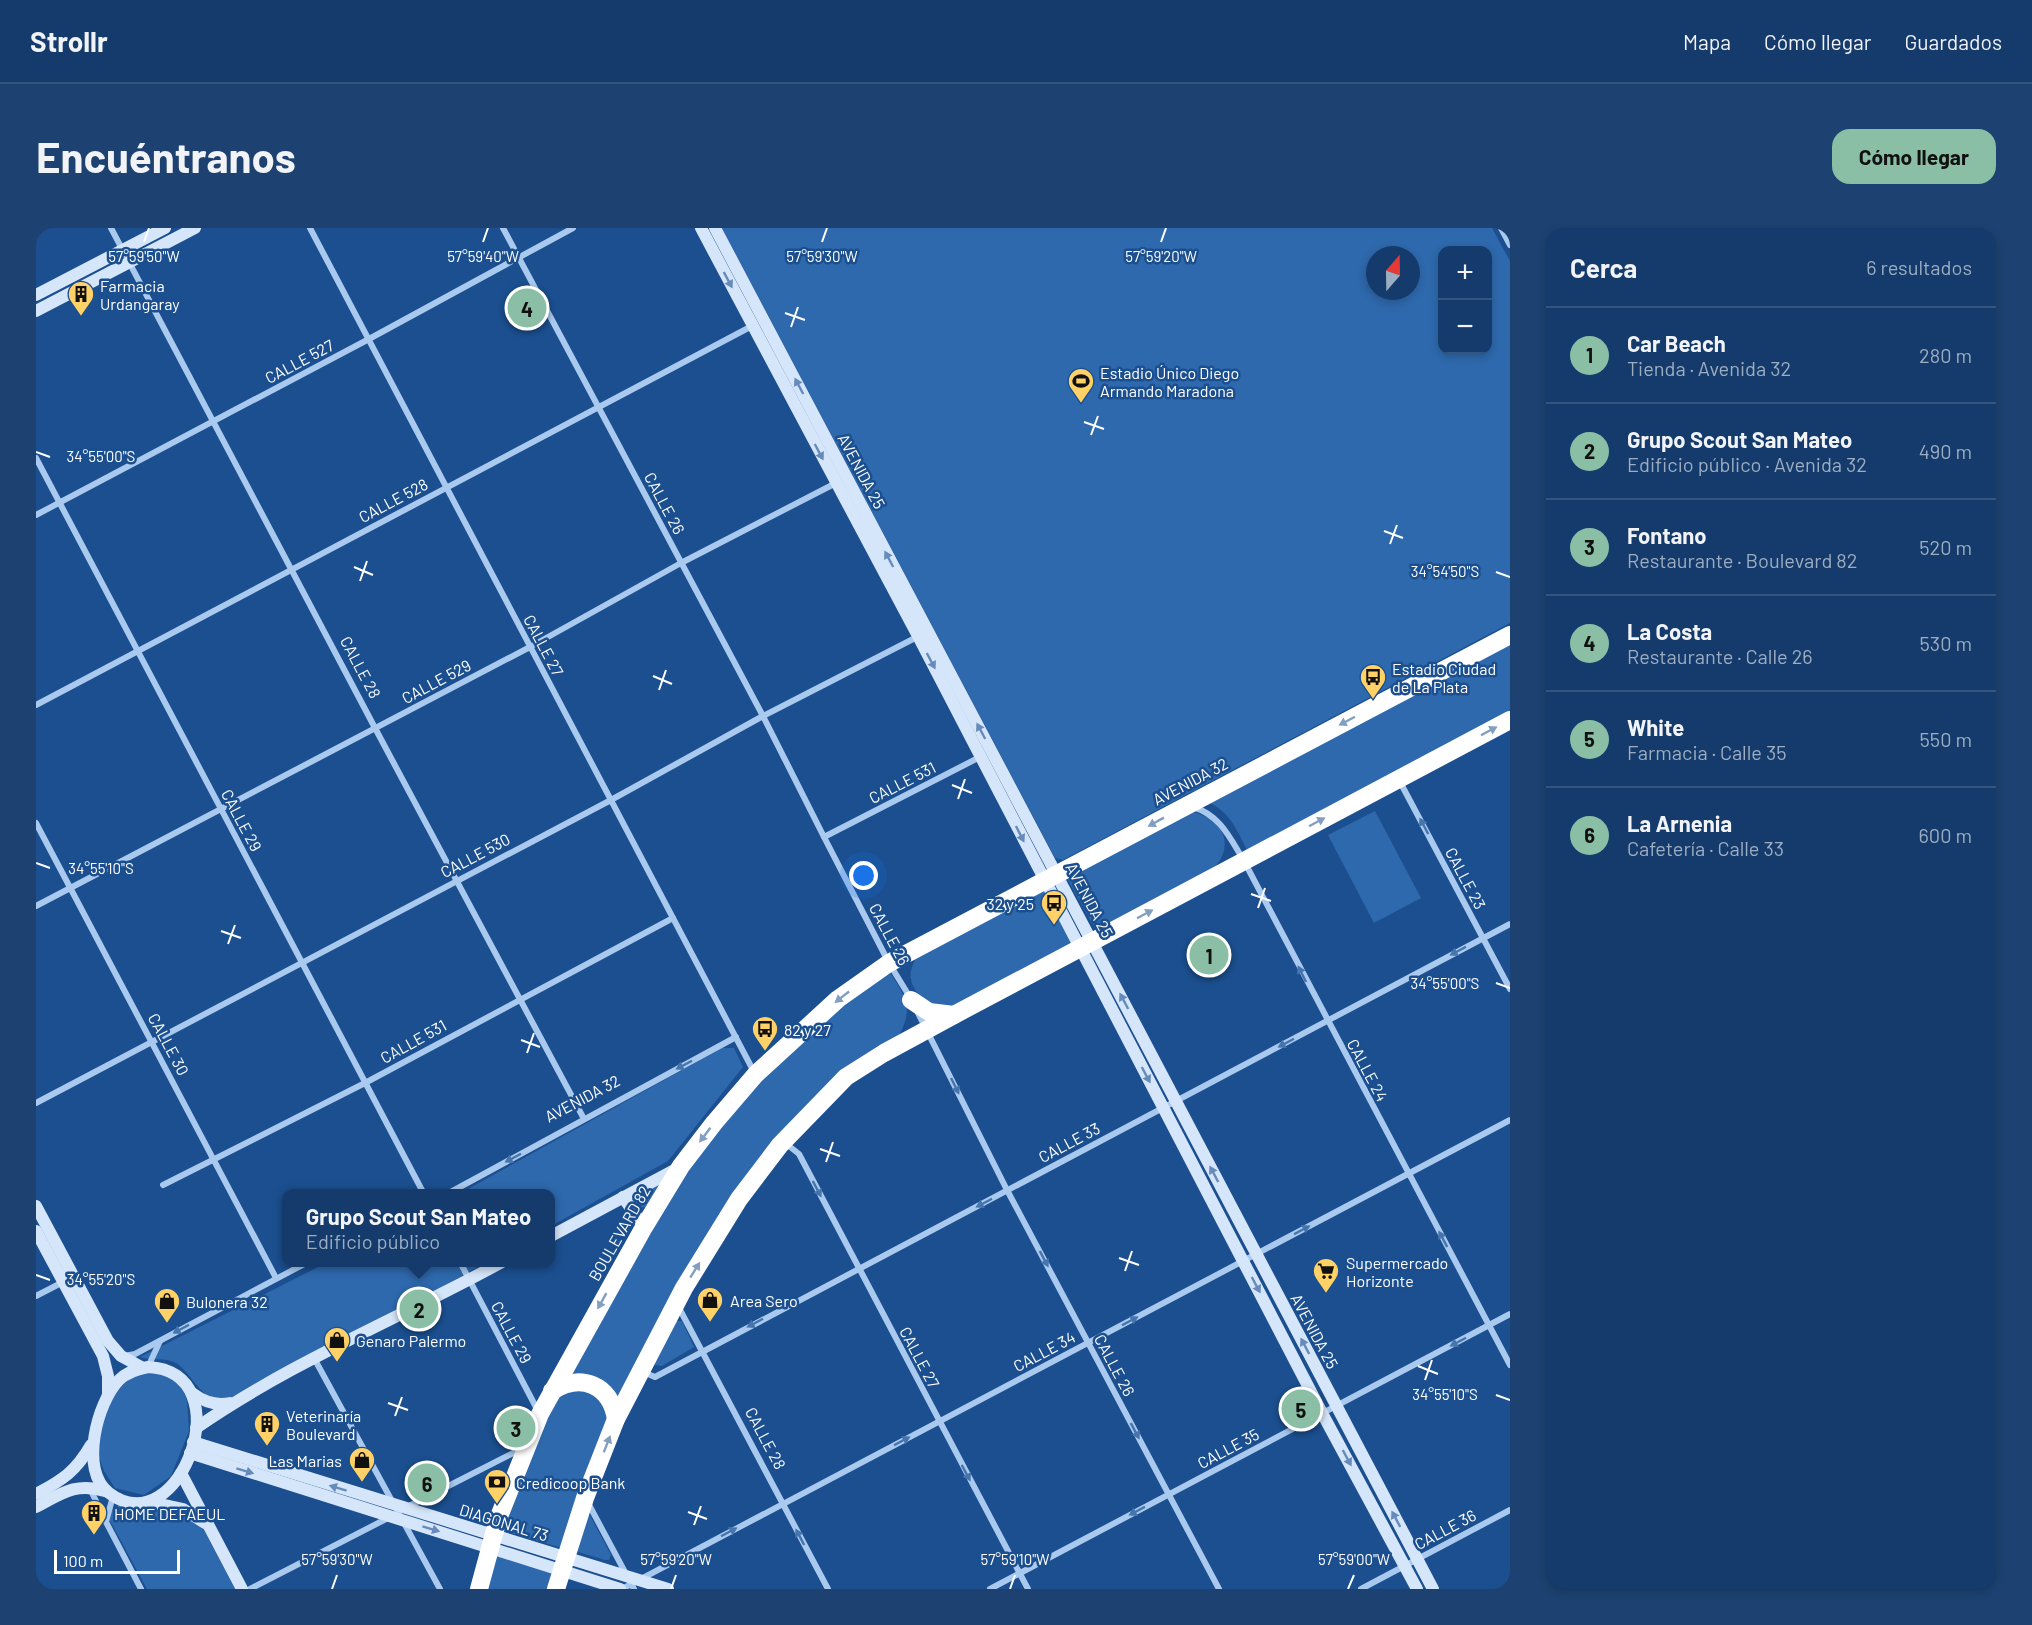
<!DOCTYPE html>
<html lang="es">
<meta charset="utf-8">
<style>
:root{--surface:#143b6b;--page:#1d4271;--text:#f1f3f6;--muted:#9dadc1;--line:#33557e;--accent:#8abfa5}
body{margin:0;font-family:Barlow,sans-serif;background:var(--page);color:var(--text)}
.controls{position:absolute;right:18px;top:18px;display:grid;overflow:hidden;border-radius:12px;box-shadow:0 3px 9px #0003}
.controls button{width:54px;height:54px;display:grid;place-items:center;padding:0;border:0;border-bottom:2px solid var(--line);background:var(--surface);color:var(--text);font:30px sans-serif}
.compass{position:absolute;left:1330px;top:18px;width:54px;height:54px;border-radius:50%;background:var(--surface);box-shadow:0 3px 9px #0003;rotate:20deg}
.scale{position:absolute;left:18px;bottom:15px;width:126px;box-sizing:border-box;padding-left:6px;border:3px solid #fff;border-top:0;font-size:16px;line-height:21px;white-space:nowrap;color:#fff;-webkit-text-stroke:4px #1b4f8f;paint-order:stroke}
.you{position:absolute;left:828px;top:648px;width:21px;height:21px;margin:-15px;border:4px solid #fff;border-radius:50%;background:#1a73e8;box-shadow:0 0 0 9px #1a73e833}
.badge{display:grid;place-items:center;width:39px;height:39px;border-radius:50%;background:var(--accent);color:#111;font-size:20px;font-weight:700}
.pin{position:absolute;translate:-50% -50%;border:3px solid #fff;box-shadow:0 2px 6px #0006}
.popup{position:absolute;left:246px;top:961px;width:273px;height:78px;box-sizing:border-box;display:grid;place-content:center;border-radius:12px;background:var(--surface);filter:drop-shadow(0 2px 4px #0005);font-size:20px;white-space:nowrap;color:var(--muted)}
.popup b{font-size:22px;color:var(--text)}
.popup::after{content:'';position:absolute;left:50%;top:100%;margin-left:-12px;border:12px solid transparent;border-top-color:var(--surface)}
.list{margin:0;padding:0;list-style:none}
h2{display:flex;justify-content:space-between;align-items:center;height:78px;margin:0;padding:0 24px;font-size:26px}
h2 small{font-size:20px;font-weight:400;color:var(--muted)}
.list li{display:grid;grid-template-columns:39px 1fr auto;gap:18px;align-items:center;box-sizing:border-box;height:96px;padding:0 24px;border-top:2px solid var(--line)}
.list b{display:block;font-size:22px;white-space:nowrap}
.list p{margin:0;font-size:20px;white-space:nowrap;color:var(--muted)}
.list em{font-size:20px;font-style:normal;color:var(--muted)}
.map{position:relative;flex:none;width:1474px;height:1361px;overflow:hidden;border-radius:18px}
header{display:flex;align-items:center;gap:36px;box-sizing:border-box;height:84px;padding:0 30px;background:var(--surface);border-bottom:2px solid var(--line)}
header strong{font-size:28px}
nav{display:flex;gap:33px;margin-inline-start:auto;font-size:21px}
.intro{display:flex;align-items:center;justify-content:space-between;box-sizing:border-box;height:144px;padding:0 36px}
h1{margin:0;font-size:42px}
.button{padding:15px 27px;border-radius:18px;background:var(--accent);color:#111;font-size:21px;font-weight:700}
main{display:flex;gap:36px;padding:0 36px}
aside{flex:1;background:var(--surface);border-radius:18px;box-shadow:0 3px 9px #0003}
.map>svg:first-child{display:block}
.green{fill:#2e69ad;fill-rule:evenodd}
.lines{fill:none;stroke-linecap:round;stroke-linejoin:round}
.street{stroke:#a9c9ee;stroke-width:6}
.secondary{stroke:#d6e6fa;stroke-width:12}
.highway{stroke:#fff;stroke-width:18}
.oneway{fill:#668bba}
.oneway2{fill:#829ec1}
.oneway3{fill:#4674ac}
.ticks{fill:none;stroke:#fff;stroke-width:2}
.labels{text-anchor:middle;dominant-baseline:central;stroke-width:5;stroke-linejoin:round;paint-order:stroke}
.poi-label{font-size:16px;fill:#fff;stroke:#1b4f8f;text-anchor:start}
.street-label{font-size:16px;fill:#fff;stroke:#1b4f8f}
.ticks-label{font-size:15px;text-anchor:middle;fill:#fff;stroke:#1b4f8f;stroke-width:5;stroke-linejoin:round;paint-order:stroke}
</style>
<header>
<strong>Strollr</strong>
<nav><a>Mapa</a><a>Cómo llegar</a><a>Guardados</a></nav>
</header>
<div class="intro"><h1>Encuéntranos</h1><a class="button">Cómo llegar</a></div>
<main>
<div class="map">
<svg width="1474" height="1361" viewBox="0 0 1474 1361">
<rect width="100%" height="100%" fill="#1b4f8f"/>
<g class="green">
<path d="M686 0H1456L1474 33V395L1027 632 1019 630ZM1406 22H1452V122H1406ZM1339 27H1375V63H1339Z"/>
<path d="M1474 411V485L1211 622C1201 602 1194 584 1172 574Z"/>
<polygon points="1339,583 1385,670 1338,695 1292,607"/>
<path d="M1158 584C1189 593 1200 619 1175 643L1061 704 1029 647Z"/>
<path d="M1006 659 1036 716 921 778C917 779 911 781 906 781 893 779 877 765 875 751 873 744 878 734 881 727Z"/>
<path d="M852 740C867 768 879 775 864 806L757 891 583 1173 531 1148 588 1040 683 896 771 804Z"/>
<polygon points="686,820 698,820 707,839 632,933 515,998 515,966 423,966"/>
<polygon points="624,955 610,979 604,980 596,978 595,970"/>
<path d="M290 1035H449C376 1075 304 1120 228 1155 215 1160 199 1171 185 1171 163 1171 156 1145 140 1135 129 1129 115 1133 104 1129Z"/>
<polygon points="638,1093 646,1093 658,1119 626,1138 619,1137 617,1130"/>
<polygon points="104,1141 141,1150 151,1172 153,1203 135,1248 108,1267 79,1260 68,1243 60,1220 69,1182 85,1159"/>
<polygon points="538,1161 560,1166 572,1190 526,1320 464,1302 520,1170"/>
<polygon points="133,1277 162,1291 199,1361 111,1361 73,1291 75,1284 80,1278"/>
<polygon points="551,1282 575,1327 573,1332 569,1332 542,1324 539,1317"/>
<polygon points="458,1326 518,1346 514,1361 449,1361"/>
</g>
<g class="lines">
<g class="street">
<polyline points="75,0 339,500 548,891"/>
<polyline points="274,0 718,844"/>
<polyline points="467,0 727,488 788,609 853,735 875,771"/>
<polyline points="1465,0 1474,17"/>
<polyline points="0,230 388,966"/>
<polyline points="0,287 333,111 537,0"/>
<polyline points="0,477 716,98"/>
<polyline points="1363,552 1474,761"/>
<path d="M1157 579C1184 587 1194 610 1208 633L1474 1137"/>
<polyline points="0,595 240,1050"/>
<polyline points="788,609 944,529"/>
<polyline points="0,678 494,419 645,335 800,255"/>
<polyline points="881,783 971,962 1183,1361"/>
<polyline points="0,875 575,572 727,488 883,408"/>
<polyline points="748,914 763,926 992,1361"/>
<polyline points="127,957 329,855 637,690"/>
<polyline points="411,966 700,809"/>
<polyline points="424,1034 502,1183"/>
<polyline points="0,1068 29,1053"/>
<polyline points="642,1078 792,1361"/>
<polyline points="88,1128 99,1126 272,1034"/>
<polyline points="278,1130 404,1361"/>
<polyline points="112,1139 124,1113"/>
<polyline points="607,1144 619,1149 1474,696"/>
<polyline points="53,1259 70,1293"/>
<polyline points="77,1268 70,1294 105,1361"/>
<polyline points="551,1273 598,1361"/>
<polyline points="371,1279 485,1221"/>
<polyline points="214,1361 352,1290"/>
<polyline points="586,1361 1474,892"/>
<polyline points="954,1361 1474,1086"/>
<polyline points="1325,1361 1474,1282"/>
</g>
<g class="secondary">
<polyline points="665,0 882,408 1286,1185 1381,1361"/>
<path d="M679 0C918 454 1159 906 1397 1361"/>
<polyline points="0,67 129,0"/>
<polyline points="0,83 159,0"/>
<polyline points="587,969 608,999"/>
<polyline points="0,978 72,1113 85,1128 107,1140"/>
<polyline points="0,1003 67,1128 72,1148 72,1167"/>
<polyline points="515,1008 644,939"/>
<path d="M112 1139C208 1143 144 1319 73 1265 43 1243 61 1174 83 1152 91 1144 101 1141 112 1139Z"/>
<path d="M156 1165C168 1174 180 1178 194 1175"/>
<path d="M160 1200C255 1134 364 1090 466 1034"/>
<polyline points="157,1214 632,1361"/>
<polyline points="154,1225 584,1361"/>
<polyline points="145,1245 206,1361"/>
<path d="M0 1266C27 1252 40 1243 55 1217"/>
<polyline points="115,1274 147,1281 169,1295"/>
<path d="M0 1279C25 1266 39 1254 69 1263"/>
</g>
<g class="highway">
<polyline points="875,772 893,784 918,787"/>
<path d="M516 1163C545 1145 574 1156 580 1191"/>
<polyline points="443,1361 462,1291 504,1186 608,999 645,938 678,895 720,846 802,771 853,735 1474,407"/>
<polyline points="520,1361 549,1270 580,1191 648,1060 703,971 744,917 810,849 848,825 918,787 1474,492"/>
</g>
</g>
<defs><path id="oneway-solid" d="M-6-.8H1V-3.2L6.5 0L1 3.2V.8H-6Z" transform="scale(1.5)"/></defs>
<g class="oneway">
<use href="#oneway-solid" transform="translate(692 52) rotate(62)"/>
<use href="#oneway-solid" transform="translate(763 158) rotate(-118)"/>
<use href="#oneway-solid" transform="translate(783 224) rotate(62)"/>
<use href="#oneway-solid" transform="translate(853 331) rotate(-118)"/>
<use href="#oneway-solid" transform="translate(895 433) rotate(62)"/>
<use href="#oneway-solid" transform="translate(945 503) rotate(-118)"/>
<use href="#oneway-solid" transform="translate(984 606) rotate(63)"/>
<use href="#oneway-solid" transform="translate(1088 773) rotate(-118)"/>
<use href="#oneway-solid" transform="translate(1110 847) rotate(62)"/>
<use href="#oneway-solid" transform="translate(1178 946) rotate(-118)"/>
<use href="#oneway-solid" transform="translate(1220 1057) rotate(62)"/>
<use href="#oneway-solid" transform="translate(1269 1118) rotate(-118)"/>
<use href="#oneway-solid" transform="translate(1311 1230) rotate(62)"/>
<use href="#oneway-solid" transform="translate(209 1243) rotate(17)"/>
<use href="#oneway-solid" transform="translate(302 1260) rotate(-163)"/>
<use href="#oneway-solid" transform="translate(1360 1291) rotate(-118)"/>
<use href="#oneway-solid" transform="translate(395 1301) rotate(17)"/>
</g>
<g class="oneway2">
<use href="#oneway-solid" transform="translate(1311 493) rotate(152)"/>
<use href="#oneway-solid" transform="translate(1453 503) rotate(-28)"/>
<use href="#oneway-solid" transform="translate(1120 594) rotate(151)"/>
<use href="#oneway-solid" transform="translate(1281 594) rotate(-28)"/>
<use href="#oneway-solid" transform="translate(1109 686) rotate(-28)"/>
<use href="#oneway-solid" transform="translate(806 769) rotate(142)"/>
<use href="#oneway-solid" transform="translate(669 907) rotate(127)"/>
<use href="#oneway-solid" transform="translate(659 1042) rotate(-58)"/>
<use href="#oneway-solid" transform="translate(566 1073) rotate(119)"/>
<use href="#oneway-solid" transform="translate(571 1216) rotate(-69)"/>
</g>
<g class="oneway3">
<use href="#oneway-solid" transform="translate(1388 598) rotate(-118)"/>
<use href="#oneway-solid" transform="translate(1422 723) rotate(152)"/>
<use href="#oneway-solid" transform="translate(1266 746) rotate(-117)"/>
<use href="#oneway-solid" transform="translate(1250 815) rotate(152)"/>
<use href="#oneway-solid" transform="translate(648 837) rotate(152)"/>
<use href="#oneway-solid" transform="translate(919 858) rotate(64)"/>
<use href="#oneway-solid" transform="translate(477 930) rotate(152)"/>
<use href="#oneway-solid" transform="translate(781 961) rotate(62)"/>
<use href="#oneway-solid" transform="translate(948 975) rotate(152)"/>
<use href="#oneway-solid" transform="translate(1266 1002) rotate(-28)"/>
<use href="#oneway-solid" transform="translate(1407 1011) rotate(-118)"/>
<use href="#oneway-solid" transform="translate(1008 1031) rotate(62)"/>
<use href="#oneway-solid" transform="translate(1094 1093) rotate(-28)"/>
<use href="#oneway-solid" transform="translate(719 1095) rotate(152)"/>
<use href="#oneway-solid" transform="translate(145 1101) rotate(152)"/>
<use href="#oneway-solid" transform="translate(1422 1114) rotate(152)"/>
<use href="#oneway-solid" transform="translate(1099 1203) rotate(62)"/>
<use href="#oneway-solid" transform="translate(866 1213) rotate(-28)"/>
<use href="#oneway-solid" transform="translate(930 1245) rotate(62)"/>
<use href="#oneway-solid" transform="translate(1101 1283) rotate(152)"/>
<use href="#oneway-solid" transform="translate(693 1304) rotate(-28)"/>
<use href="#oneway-solid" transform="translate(764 1309) rotate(-118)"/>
</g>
<path class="ticks" d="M108 14 113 0M447 14 452 0M786 14 791 0M1125 14 1130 0M749 85 769 92M755 99 762 79M1048 194 1068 201M1055 207 1062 188M0 224 14 229M1348 303 1367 310M1354 316 1361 297M318 339 337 347M1460 344 1474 349M324 353 331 333M617 448 636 456M623 462 630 442M916 557 936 565M922 571 929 551M0 635 14 640M1215 666 1235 673M1222 680 1229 660M185 703 205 710M192 716 199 697M1460 755 1474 760M485 812 504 819M491 825 498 805M784 921 804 928M790 934 797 914M1083 1030 1103 1037M1089 1043 1096 1023M0 1047 14 1052M1382 1138 1402 1146M1389 1152 1396 1132M1460 1167 1474 1172M352 1175 372 1182M359 1188 366 1169M652 1284 671 1291M658 1297 665 1278M296 1361 301 1347M635 1361 640 1347M974 1361 979 1347M1312 1361 1318 1347"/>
<defs>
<g id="building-pin" transform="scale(1.35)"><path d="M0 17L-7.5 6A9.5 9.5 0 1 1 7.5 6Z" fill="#ffd166" stroke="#1b4f8f"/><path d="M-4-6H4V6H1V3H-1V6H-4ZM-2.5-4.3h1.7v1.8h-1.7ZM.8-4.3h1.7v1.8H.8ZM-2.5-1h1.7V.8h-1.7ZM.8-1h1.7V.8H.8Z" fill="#111"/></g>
<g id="stadium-pin" transform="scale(1.35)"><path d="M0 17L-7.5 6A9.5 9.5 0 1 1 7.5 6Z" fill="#ffd166" stroke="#1b4f8f"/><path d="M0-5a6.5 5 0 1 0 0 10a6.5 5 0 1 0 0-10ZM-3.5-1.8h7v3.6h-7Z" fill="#111"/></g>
<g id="bus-pin" transform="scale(1.35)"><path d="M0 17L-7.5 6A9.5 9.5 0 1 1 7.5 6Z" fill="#ffd166" stroke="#1b4f8f"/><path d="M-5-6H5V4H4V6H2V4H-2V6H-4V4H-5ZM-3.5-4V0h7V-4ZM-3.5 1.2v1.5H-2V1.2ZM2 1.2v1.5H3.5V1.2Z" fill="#111"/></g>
<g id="supermarket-pin" transform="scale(1.35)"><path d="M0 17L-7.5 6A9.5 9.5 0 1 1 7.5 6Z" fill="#ffd166" stroke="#1b4f8f"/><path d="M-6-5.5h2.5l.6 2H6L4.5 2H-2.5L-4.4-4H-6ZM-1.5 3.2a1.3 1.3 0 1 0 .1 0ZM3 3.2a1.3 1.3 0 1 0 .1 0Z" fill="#111"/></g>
<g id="shop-pin" transform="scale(1.35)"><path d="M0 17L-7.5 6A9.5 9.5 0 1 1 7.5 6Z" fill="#ffd166" stroke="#1b4f8f"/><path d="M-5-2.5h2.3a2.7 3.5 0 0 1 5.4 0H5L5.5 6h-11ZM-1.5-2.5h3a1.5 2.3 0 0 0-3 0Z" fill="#111"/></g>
<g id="bank-pin" transform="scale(1.35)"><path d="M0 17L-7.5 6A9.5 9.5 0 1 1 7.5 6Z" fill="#ffd166" stroke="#1b4f8f"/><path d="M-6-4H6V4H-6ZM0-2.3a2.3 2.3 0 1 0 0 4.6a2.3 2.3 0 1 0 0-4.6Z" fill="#111"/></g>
</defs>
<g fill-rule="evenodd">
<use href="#building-pin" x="45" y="66"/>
<use href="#stadium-pin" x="1045" y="153"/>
<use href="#bus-pin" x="1337" y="449"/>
<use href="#bus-pin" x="1018" y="675"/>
<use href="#bus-pin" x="729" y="801"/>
<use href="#supermarket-pin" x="1290" y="1043"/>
<use href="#shop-pin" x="674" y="1072"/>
<use href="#shop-pin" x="131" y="1073"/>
<use href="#shop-pin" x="301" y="1112"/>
<use href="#building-pin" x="231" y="1196"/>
<use href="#shop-pin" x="326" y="1232"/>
<use href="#bank-pin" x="461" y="1254"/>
<use href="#building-pin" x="58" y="1285"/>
</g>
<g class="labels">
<g class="poi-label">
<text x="64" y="57">Farmacia<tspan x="64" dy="18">Urdangaray</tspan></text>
<text x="1064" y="144">Estadio Único Diego<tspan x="1064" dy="18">Armando Maradona</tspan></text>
<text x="1356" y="440">Estadio Ciudad<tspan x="1356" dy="18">de La Plata</tspan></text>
<text x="998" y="675" text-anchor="end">32 y 25</text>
<text x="748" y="801">82 y 27</text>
<text x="1310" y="1034">Supermercado<tspan x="1310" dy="18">Horizonte</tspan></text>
<text x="694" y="1072">Area Sero</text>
<text x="150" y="1073">Bulonera 32</text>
<text x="320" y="1112">Genaro Palermo</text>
<text x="250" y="1187">Veterinaría<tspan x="250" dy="18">Boulevard</tspan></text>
<text x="306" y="1232" text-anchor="end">Las Marias</text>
<text x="480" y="1254">Credicoop Bank</text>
<text x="78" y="1285">HOME DEFAEUL</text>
</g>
<g class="street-label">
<text transform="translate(263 133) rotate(-28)">CALLE 527</text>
<text transform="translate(826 243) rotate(62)">AVENIDA 25</text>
<text transform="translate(357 272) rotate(-28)">CALLE 528</text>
<text transform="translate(629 275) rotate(62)">CALLE 26</text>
<text transform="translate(508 417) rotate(62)">CALLE 27</text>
<text transform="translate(325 439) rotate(62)">CALLE 28</text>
<text transform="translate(400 453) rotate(-28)">CALLE 529</text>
<text transform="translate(1154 553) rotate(-28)">AVENIDA 32</text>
<text transform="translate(866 554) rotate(-27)">CALLE 531</text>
<text transform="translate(206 592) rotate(62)">CALLE 29</text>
<text transform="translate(439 627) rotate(-28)">CALLE 530</text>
<text transform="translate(1430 650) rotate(62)">CALLE 23</text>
<text transform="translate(1054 672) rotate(62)">AVENIDA 25</text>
<text transform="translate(854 706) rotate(62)">CALLE 26</text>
<text transform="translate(377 813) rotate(-29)">CALLE 531</text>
<text transform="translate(133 816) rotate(62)">CALLE 30</text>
<text transform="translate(1332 842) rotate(62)">CALLE 24</text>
<text transform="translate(546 870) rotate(-28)">AVENIDA 32</text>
<text transform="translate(1033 914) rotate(-28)">CALLE 33</text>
<text transform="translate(583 1005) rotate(-60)">BOULEVARD 82</text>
<text transform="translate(1279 1103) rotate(62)">AVENIDA 25</text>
<text transform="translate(476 1104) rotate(62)">CALLE 29</text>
<text transform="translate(1008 1123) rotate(-28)">CALLE 34</text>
<text transform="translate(884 1129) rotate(62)">CALLE 27</text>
<text transform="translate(1079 1137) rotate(62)">CALLE 26</text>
<text transform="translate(730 1210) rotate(62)">CALLE 28</text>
<text transform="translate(1192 1220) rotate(-28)">CALLE 35</text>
<text transform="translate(468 1294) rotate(17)">DIAGONAL 73</text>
<text transform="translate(1409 1301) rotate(-28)">CALLE 36</text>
</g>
</g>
<g class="ticks-label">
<text x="108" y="34">57°59'50"W</text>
<text x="447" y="34">57°59'40"W</text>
<text x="786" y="34">57°59'30"W</text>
<text x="1125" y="34">57°59'20"W</text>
<text x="65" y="234">34°55'00"S</text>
<text x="1409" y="349">34°54'50"S</text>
<text x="65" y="646">34°55'10"S</text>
<text x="1409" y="761">34°55'00"S</text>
<text x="65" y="1057">34°55'20"S</text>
<text x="1409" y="1172">34°55'10"S</text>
<text x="301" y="1337">57°59'30"W</text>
<text x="640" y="1337">57°59'20"W</text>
<text x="979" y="1337">57°59'10"W</text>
<text x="1318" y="1337">57°59'00"W</text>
</g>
</svg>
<div class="controls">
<button>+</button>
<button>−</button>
</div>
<svg class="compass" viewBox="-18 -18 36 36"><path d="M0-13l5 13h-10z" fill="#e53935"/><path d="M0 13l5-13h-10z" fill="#9dadc1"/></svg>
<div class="scale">100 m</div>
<div class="you"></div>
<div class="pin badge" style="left:1173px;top:727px">1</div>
<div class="pin badge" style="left:383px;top:1081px">2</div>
<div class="popup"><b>Grupo Scout San Mateo</b>Edificio público</div>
<div class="pin badge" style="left:480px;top:1200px">3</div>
<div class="pin badge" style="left:491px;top:80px">4</div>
<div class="pin badge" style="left:1265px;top:1181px">5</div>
<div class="pin badge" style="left:391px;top:1255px">6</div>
</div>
<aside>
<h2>Cerca<small>6 resultados</small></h2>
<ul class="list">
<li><span class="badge">1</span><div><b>Car Beach</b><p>Tienda · Avenida 32</p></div><em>280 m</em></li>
<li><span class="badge">2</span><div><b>Grupo Scout San Mateo</b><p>Edificio público · Avenida 32</p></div><em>490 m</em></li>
<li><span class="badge">3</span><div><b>Fontano</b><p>Restaurante · Boulevard 82</p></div><em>520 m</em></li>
<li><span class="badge">4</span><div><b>La Costa</b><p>Restaurante · Calle 26</p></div><em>530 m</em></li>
<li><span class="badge">5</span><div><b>White</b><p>Farmacia · Calle 35</p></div><em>550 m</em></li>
<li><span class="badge">6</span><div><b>La Arnenia</b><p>Cafetería · Calle 33</p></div><em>600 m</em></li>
</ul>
</aside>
</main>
